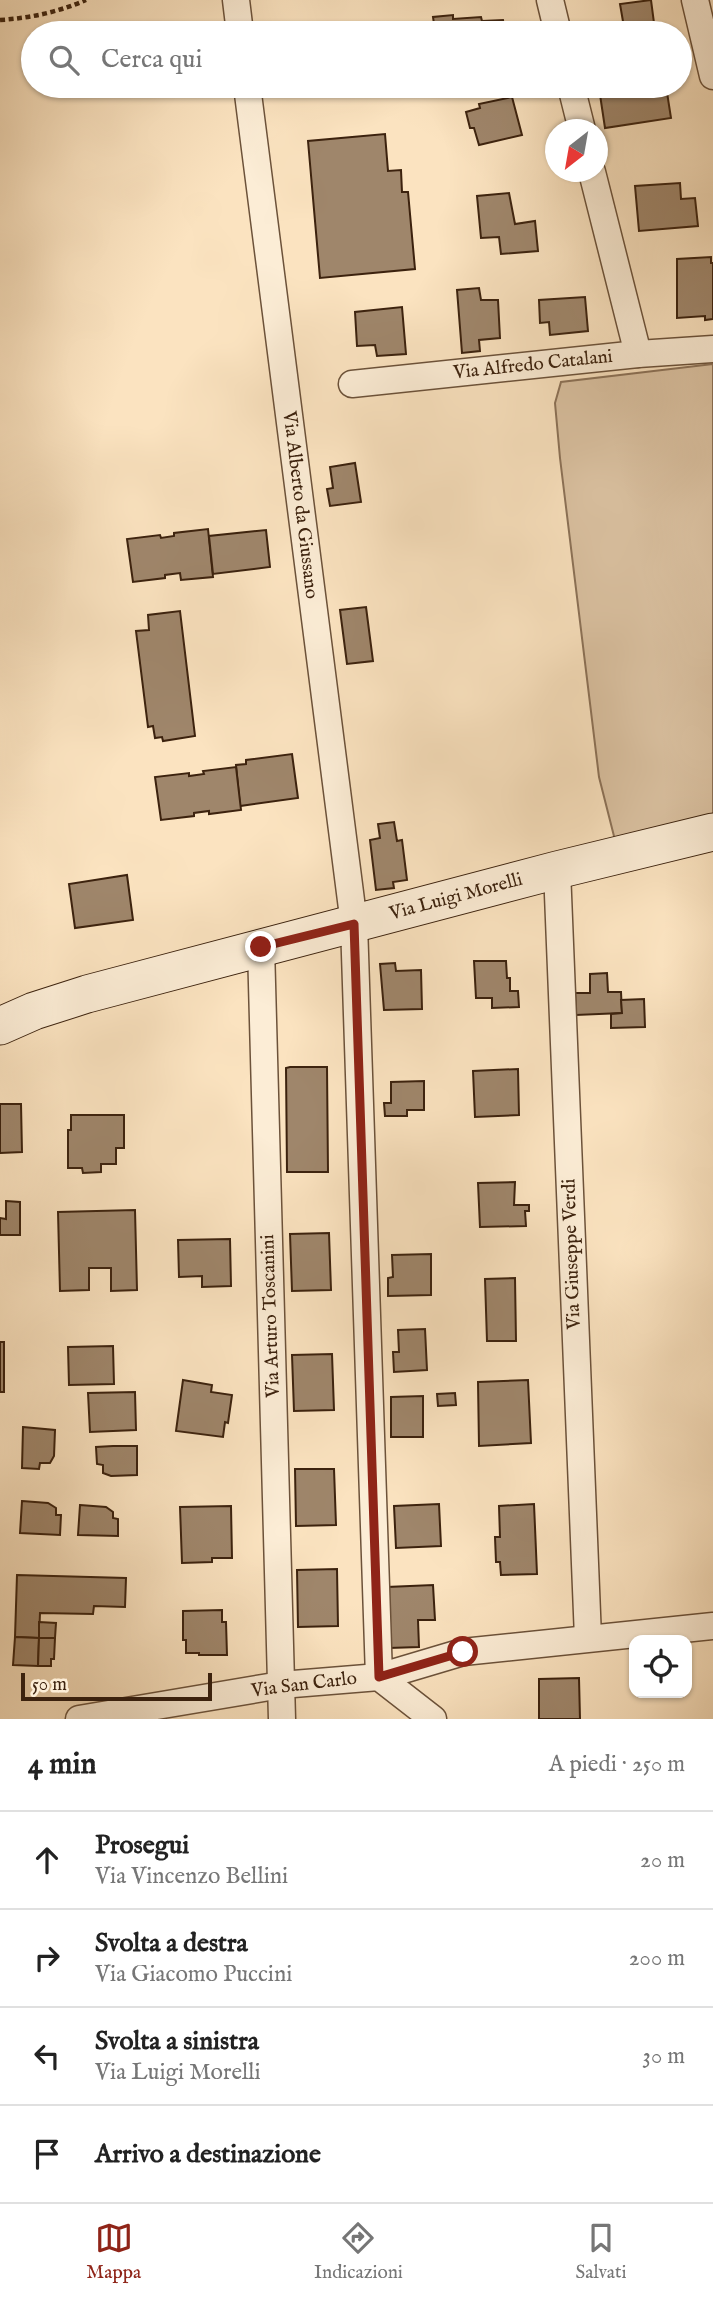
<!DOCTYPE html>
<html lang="it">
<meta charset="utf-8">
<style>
:root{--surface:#fff;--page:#f2f2f2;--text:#222;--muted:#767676;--line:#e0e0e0;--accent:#8f2418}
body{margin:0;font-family:"IM FELL English",serif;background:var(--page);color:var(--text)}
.controls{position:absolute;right:21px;bottom:21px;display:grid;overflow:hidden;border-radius:14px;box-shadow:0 2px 5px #0004}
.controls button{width:63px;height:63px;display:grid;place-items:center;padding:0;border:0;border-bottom:2px solid var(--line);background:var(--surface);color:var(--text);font:35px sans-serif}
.compass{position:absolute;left:545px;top:119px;width:63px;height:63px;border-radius:50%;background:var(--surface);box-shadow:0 2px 5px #0004;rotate:211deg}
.scale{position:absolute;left:21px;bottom:18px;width:191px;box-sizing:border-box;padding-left:7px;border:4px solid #3c220e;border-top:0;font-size:19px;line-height:24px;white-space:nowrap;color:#3c220e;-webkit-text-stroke:5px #fcedd6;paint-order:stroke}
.stop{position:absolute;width:21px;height:21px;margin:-16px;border:5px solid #8f2418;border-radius:50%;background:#fff}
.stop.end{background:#8f2418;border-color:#fff;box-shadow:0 2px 7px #0008}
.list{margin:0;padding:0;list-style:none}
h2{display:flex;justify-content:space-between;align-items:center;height:91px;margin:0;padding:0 28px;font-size:30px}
h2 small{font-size:23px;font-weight:400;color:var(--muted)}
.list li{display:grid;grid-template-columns:46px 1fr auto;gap:21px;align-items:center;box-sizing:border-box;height:98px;padding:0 28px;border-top:2px solid var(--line)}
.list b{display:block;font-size:26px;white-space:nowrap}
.list p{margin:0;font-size:23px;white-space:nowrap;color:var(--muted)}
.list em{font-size:23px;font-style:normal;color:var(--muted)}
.icon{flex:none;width:38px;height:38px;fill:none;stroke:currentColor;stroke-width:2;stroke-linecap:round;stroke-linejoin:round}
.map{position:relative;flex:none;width:713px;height:1719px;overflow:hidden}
.search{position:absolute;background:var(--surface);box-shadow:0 2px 5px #0004;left:21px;right:21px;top:21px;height:77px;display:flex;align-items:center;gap:18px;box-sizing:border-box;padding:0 24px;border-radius:38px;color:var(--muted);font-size:26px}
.sheet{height:483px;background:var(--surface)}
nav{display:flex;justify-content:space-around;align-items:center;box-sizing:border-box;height:98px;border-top:2px solid var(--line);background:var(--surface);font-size:19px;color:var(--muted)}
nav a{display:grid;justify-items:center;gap:4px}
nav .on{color:var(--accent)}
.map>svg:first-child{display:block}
.green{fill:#dbc2a2;stroke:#8c7258;stroke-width:2}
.building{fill:#9f866b;stroke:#3c220e;stroke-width:2}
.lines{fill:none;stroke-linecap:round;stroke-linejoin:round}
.street-casing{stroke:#6c523a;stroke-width:29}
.secondary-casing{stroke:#3c220e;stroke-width:39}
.path{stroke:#3c220e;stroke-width:4.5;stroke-dasharray:5 3.5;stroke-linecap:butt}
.street{stroke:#fcedd6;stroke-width:26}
.secondary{stroke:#fcedd6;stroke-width:37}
.route{stroke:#8f2418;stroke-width:9}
.labels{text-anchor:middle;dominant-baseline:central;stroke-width:5;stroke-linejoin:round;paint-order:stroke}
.street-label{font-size:19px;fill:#3c220e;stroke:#fcedd6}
</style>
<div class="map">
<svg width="713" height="1719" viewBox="0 0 713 1719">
<rect width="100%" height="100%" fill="#fbe3c0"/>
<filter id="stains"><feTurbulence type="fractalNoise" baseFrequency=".00286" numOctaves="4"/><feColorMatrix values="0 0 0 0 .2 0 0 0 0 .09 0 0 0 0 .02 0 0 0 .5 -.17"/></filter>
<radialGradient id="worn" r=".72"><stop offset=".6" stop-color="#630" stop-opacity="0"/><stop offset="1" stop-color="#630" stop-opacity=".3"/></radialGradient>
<polygon class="green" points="713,364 713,822 617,848 599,777 560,458 555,403 561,382"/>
<g class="building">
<polygon points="651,0 654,23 659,23 661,33 625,33 620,4"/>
<polygon points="453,15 453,19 481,17 482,21 503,20 505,33 427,33 435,31 433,17"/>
<polygon points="616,86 666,86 671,118 605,128 599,88"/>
<polygon points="512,97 522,135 479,145 474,128 470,128 466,112 480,108 479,104"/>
<polygon points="385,134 388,171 401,170 402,192 408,192 415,269 320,278 308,141"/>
<polygon points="680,183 681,199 695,198 698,226 639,231 635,186"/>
<polygon points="509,193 515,224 535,221 538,251 501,254 499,237 481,238 477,196"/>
<polygon points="711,257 711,263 713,263 713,319 705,320 705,316 677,318 677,259"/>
<polygon points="479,288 481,300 498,300 500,338 479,340 480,351 462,353 457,290"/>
<polygon points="585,297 588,331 550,335 549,322 540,323 539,300"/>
<polygon points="402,307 406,354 377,356 375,345 357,346 355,312"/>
<polygon points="355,463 361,502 330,506 327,489 333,488 330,467"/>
<polygon points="208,529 213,577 181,580 180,573 165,575 165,578 133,582 127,539 160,535 161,538 174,536 174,533"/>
<polygon points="266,530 270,567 213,574 209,536"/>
<polygon points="366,607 373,661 347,664 340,610"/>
<polygon points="180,611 195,736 163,741 162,737 155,738 153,726 148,727 136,631 149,630 148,615"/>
<polygon points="292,754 298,798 240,806 236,765 246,764 246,760"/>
<polygon points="236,767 241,810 209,814 209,811 194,813 194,816 161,820 155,777 189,773 189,776 204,774 203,771"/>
<polygon points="394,822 397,841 402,840 407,880 393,882 394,888 376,890 370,840 380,838 378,824"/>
<polygon points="127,875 133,920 75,928 69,884"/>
<polygon points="474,961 506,961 507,978 510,978 510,991 518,991 519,1007 492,1008 492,998 476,998"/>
<polygon points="395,963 396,971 421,970 422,1009 384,1010 380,964"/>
<polygon points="607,973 608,992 621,992 622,1013 576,1015 575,993 590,993 590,974"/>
<polygon points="644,999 645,1027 611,1028 611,1014 622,1013 621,1000"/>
<polygon points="290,1067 327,1067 328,1172 287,1172 286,1068"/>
<polygon points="518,1069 519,1115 475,1117 473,1071"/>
<polygon points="424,1081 424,1110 407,1110 407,1116 385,1116 384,1103 391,1103 391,1082"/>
<polygon points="0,1104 21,1104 22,1152 0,1153"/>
<polygon points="71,1115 124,1115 124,1148 116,1148 116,1164 101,1164 101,1172 83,1173 82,1168 68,1168 68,1130 71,1130"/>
<polygon points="515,1182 514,1205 529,1205 529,1211 525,1211 526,1226 480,1227 478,1183"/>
<polygon points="6,1201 20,1202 20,1235 0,1235 0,1218 6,1219"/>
<polygon points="135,1210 137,1290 111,1291 111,1268 89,1268 89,1290 60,1291 58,1212"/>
<polygon points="329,1233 331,1290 292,1291 290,1234"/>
<polygon points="230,1239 231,1286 202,1287 202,1276 179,1277 178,1240"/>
<polygon points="431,1254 431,1295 388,1296 388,1278 393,1277 392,1255"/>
<polygon points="515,1278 516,1341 487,1341 485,1279"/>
<polygon points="425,1329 427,1370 394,1372 393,1352 399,1352 398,1330"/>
<rect x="0" y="1342" width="4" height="50"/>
<polygon points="113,1346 114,1384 69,1385 68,1347"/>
<polygon points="332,1354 334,1410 294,1411 292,1355"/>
<polygon points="183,1380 212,1385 211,1392 232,1395 228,1423 225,1422 223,1437 176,1431"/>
<polygon points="528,1380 531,1443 479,1446 478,1382"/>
<polygon points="135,1392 136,1430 90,1432 88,1393"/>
<polygon points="455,1393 456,1405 438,1406 437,1394"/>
<polygon points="423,1396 423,1437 391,1437 391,1397"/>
<polygon points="23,1427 55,1430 54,1456 50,1463 40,1463 39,1469 22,1468"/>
<polygon points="113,1446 137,1446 137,1475 111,1476 103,1473 103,1465 97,1464 96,1447"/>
<polygon points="295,1469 334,1469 336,1525 296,1526"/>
<polygon points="22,1501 48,1503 56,1508 56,1515 61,1515 60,1535 20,1533"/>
<polygon points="439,1504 441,1546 396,1548 394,1506"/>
<polygon points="534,1504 537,1574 501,1575 500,1562 496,1562 495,1537 500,1537 499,1506"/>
<polygon points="80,1505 106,1507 113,1512 113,1518 118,1519 118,1536 78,1535"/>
<polygon points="231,1506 232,1558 212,1558 212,1562 182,1563 180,1507"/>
<polygon points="337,1569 338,1626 298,1627 297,1570"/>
<polygon points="17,1575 126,1578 125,1607 94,1606 93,1614 40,1613 39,1638 15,1637"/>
<polygon points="433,1585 435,1620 418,1620 419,1647 389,1648 387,1587"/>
<polygon points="222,1610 222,1622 226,1622 227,1655 199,1655 199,1653 186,1653 186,1640 183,1640 183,1611"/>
<polygon points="39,1622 56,1623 55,1638 39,1638"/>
<polygon points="15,1637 39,1638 38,1666 13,1665"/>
<polygon points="39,1638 55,1638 54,1659 51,1659 51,1666 38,1666"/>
<polygon points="579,1678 580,1719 539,1719 539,1679"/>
</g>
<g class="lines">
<g class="street-casing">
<g id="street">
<polyline points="236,0 240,33"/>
<polyline points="550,0 558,33"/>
<polyline points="695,0 713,76"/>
<polyline points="247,86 354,924 379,1677 463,1652 713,1626"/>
<polyline points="571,86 582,130"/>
<polyline points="592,172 638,354"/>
<polyline points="352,384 638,354 713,349"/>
<polyline points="557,870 588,1638"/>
<polyline points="261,947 282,1719"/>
<polyline points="79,1719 281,1685 379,1677 433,1719"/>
</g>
</g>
<g class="secondary-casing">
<polyline id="secondary" points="0,1026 34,1011 87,994 557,870 713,832"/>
</g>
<path class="path" d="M0 20C31 18 58 12 86 0"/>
<use href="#street" class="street"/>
<use href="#secondary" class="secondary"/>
</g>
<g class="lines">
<polyline class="route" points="261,947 354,924 379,1677 463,1652"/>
</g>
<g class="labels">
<g class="street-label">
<text transform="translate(533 365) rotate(-6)">Via Alfredo Catalani</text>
<text transform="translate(300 505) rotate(83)">Via Alberto da Giussano</text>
<text transform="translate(456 897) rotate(-15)">Via Luigi Morelli</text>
<text transform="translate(572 1254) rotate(-92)">Via Giuseppe Verdi</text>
<text transform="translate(271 1316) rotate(-92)">Via Arturo Toscanini</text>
<text transform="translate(304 1685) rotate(-7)">Via San Carlo</text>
</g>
</g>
<rect width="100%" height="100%" filter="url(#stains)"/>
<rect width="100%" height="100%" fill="url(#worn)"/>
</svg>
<div class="controls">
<button><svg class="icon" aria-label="locate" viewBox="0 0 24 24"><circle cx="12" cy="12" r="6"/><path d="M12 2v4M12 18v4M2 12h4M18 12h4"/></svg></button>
</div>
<svg class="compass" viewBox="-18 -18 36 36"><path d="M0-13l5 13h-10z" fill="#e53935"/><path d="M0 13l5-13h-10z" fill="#767676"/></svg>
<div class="scale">50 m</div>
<div class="stop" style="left:463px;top:1652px"></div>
<div class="stop end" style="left:261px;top:947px"></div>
<div class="search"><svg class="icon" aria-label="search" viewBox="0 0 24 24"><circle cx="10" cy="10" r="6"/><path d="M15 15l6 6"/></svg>Cerca qui</div>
</div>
<section class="sheet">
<h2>4 min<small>A piedi · 250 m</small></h2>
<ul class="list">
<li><svg class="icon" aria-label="ahead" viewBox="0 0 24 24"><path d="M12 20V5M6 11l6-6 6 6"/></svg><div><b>Prosegui</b><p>Via Vincenzo Bellini</p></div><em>20 m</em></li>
<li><svg class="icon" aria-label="right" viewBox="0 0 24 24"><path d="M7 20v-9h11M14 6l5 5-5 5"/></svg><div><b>Svolta a destra</b><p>Via Giacomo Puccini</p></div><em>200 m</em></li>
<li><svg class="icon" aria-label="left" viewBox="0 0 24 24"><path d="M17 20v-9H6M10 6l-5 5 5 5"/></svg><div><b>Svolta a sinistra</b><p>Via Luigi Morelli</p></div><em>30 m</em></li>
<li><svg class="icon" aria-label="arrive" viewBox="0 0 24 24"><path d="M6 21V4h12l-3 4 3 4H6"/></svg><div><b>Arrivo a destinazione</b></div></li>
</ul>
</section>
<nav>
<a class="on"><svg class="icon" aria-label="map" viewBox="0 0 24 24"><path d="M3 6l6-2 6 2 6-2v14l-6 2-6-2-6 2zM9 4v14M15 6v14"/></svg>Mappa</a>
<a><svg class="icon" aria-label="directions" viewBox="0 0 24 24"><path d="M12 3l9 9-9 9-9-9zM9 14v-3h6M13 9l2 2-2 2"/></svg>Indicazioni</a>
<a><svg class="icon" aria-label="saved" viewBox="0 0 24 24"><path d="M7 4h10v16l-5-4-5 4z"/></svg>Salvati</a>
</nav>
